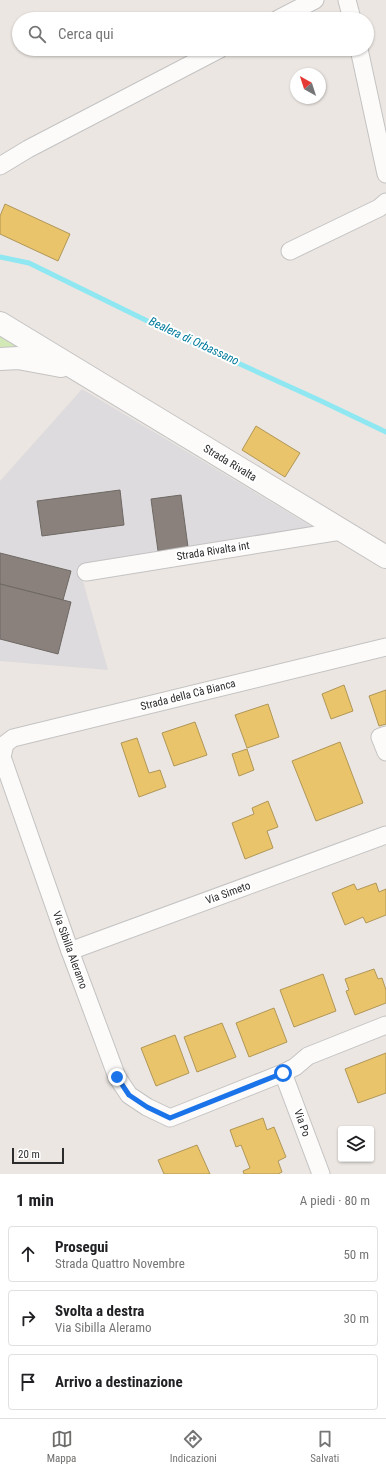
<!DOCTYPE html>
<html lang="it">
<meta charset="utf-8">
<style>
:root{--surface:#fff;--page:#f6f6f6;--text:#202124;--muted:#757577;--line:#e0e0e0;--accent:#6f6d6b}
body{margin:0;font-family:"Roboto Condensed",sans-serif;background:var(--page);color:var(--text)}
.controls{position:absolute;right:12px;bottom:12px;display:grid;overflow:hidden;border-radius:4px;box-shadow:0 1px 3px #0004}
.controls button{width:36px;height:36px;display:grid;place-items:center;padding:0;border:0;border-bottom:1px solid var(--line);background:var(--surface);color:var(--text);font:20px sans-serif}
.compass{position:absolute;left:290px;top:68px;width:36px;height:36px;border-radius:50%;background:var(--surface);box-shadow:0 1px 3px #0004;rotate:321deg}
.scale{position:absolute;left:12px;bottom:10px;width:52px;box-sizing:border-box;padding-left:4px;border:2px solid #2c2c2c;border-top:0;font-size:11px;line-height:14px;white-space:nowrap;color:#2c2c2c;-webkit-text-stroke:3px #fff;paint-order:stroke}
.stop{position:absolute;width:12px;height:12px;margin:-9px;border:3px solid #1a73e8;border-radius:50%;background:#fff}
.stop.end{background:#1a73e8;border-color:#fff;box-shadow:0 1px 4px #0008}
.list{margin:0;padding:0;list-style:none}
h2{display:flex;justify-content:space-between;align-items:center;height:52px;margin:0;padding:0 16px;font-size:17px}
h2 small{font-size:13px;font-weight:400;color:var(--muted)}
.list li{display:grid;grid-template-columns:26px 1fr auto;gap:12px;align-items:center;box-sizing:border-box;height:56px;margin:0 8px 8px;padding:0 8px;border:1px solid var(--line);border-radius:4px}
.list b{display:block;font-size:15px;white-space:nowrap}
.list p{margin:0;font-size:13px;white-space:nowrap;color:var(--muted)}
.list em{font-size:13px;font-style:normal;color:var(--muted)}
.icon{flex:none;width:22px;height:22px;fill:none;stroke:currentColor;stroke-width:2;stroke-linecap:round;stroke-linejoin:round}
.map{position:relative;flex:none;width:386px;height:1174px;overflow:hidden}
.search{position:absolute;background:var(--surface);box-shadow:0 1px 3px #0004;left:12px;right:12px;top:12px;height:44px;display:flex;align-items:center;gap:10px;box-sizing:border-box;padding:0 14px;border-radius:22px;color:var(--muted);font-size:15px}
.sheet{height:244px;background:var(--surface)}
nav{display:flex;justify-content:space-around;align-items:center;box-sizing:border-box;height:56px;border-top:1px solid var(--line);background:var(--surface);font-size:11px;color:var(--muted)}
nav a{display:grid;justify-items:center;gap:2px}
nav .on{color:var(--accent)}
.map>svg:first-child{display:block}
.industrial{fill:#dddbdd}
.green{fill:#d2e8b7}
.homes{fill:#e9c46a;stroke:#b09657}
.industry{fill:#8a817c;stroke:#6e6864}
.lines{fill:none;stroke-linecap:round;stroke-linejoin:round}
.stream{stroke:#8fe7f2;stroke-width:5}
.minor-casing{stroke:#c4c3c3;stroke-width:19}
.tertiary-casing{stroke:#c4c3c3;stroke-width:24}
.minor{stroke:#fcfbfa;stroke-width:17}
.tertiary{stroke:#fcfbfa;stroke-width:22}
.route{stroke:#1a73e8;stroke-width:5}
.labels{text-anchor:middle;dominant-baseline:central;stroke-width:4;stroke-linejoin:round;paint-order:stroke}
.street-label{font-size:11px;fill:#2c2c2c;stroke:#fff}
.water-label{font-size:12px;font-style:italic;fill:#027b9c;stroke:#fff}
</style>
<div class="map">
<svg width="386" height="1174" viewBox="0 0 386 1174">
<rect width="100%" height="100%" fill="#ebe6e1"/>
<polygon class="industrial" points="82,389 331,538 83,581 108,670 0,661 0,481"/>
<polygon class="green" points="0,327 25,342 17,350 0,350"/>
<g class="homes">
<polygon points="5,204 70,234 58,261 0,234 0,216"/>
<polygon points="256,426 300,453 285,477 242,450"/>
<polygon points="344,685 353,711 331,719 322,694"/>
<polygon points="386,690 386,724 379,726 369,696"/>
<polygon points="268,704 279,737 247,748 235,715"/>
<polygon points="195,722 207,755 174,766 162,733"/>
<polygon points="137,738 149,773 160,770 166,787 139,797 121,743"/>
<polygon points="340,742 363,803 316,821 292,761"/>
<polygon points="247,749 254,770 239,776 232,754"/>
<polygon points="268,801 278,827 267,831 273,848 245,859 232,823 254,814 252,808"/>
<polygon points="376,883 379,892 386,889 386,915 366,923 363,917 345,925 332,893 354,884 357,890"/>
<polygon points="374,969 378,979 382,978 386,990 386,1003 355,1015 346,991 349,990 345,979"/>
<polygon points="323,974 336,1011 294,1027 280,990"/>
<polygon points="274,1008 287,1042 249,1057 236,1023"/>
<polygon points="222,1023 236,1057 197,1072 184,1037"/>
<polygon points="175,1035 189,1073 156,1086 141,1048"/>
<polygon points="386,1053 386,1093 358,1103 345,1069"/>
<polygon points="263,1118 267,1130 274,1127 286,1157 278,1161 282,1172 278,1174 244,1174 243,1171 250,1168 241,1145 236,1147 230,1130"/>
<polygon points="197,1145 210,1174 164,1174 158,1160"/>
</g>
<g class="industry">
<polygon points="120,490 124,525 42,536 37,501"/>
<polygon points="181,495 188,547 158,551 151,499"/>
<polygon points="0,553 71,571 63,600 0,584"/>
<polygon points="0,584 71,602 58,654 0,639"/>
</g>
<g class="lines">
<polyline class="stream" points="0,257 29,263 176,335 319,400 386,432"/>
<g class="minor-casing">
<g id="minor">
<polyline points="347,0 352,19"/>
<polyline points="278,19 315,0"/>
<polyline points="359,49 386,174"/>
<polyline points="0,166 28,149 220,49"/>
<polyline points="290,251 379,208 386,202"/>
<polyline points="86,572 341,531"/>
<polyline points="386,647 13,738 5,744 2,757 70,951 117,1077 129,1095 147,1107 170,1118 283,1073 295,1067 308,1056 386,1025"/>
<polyline points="386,735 380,737 386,752"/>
<polyline points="70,951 386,835"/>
<polyline points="283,1073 321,1174"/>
</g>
</g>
<g class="tertiary-casing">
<g id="tertiary">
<polyline points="0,323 386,557"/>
<polyline points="0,359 18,358 61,366"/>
</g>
</g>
<use href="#minor" class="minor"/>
<use href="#tertiary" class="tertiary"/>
</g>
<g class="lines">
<polyline class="route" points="117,1077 129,1095 147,1107 170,1118 283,1073"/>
</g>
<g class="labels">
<g class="street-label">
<text transform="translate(230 463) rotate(31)">Strada Rivalta</text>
<text transform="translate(213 551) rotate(-9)">Strada Rivalta int</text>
<text transform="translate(188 695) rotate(-14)">Strada della Cà Bianca</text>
<text transform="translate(228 893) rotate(-20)">Via Simeto</text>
<text transform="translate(70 950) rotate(70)">Via Sibilla Aleramo</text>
<text transform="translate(302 1123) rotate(70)">Via Po</text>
</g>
<g class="water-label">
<text transform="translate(194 341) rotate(25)">Bealera di Orbassano</text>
</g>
</g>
</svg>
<div class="controls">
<button><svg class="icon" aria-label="layers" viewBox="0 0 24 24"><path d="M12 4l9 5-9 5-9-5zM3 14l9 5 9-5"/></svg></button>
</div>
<svg class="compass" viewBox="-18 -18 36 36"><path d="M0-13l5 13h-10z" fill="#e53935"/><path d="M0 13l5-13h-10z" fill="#757577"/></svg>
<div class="scale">20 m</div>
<div class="stop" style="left:283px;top:1073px"></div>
<div class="stop end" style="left:117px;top:1077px"></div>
<div class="search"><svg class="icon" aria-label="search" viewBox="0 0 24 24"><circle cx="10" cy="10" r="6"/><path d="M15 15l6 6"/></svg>Cerca qui</div>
</div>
<section class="sheet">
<h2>1 min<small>A piedi · 80 m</small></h2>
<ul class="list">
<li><svg class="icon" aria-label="ahead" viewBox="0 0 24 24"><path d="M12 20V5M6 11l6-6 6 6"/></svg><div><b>Prosegui</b><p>Strada Quattro Novembre</p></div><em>50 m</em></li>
<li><svg class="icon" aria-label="right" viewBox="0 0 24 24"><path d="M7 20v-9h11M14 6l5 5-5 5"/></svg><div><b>Svolta a destra</b><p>Via Sibilla Aleramo</p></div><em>30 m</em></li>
<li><svg class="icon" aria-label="arrive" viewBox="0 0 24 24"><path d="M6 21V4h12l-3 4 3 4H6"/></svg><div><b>Arrivo a destinazione</b></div></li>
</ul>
</section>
<nav>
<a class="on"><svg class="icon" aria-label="map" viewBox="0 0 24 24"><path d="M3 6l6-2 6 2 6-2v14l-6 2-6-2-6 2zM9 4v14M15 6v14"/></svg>Mappa</a>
<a><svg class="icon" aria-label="directions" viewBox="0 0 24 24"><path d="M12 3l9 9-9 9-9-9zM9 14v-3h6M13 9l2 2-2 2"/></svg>Indicazioni</a>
<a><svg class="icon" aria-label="saved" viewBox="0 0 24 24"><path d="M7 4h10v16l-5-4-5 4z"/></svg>Salvati</a>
</nav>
